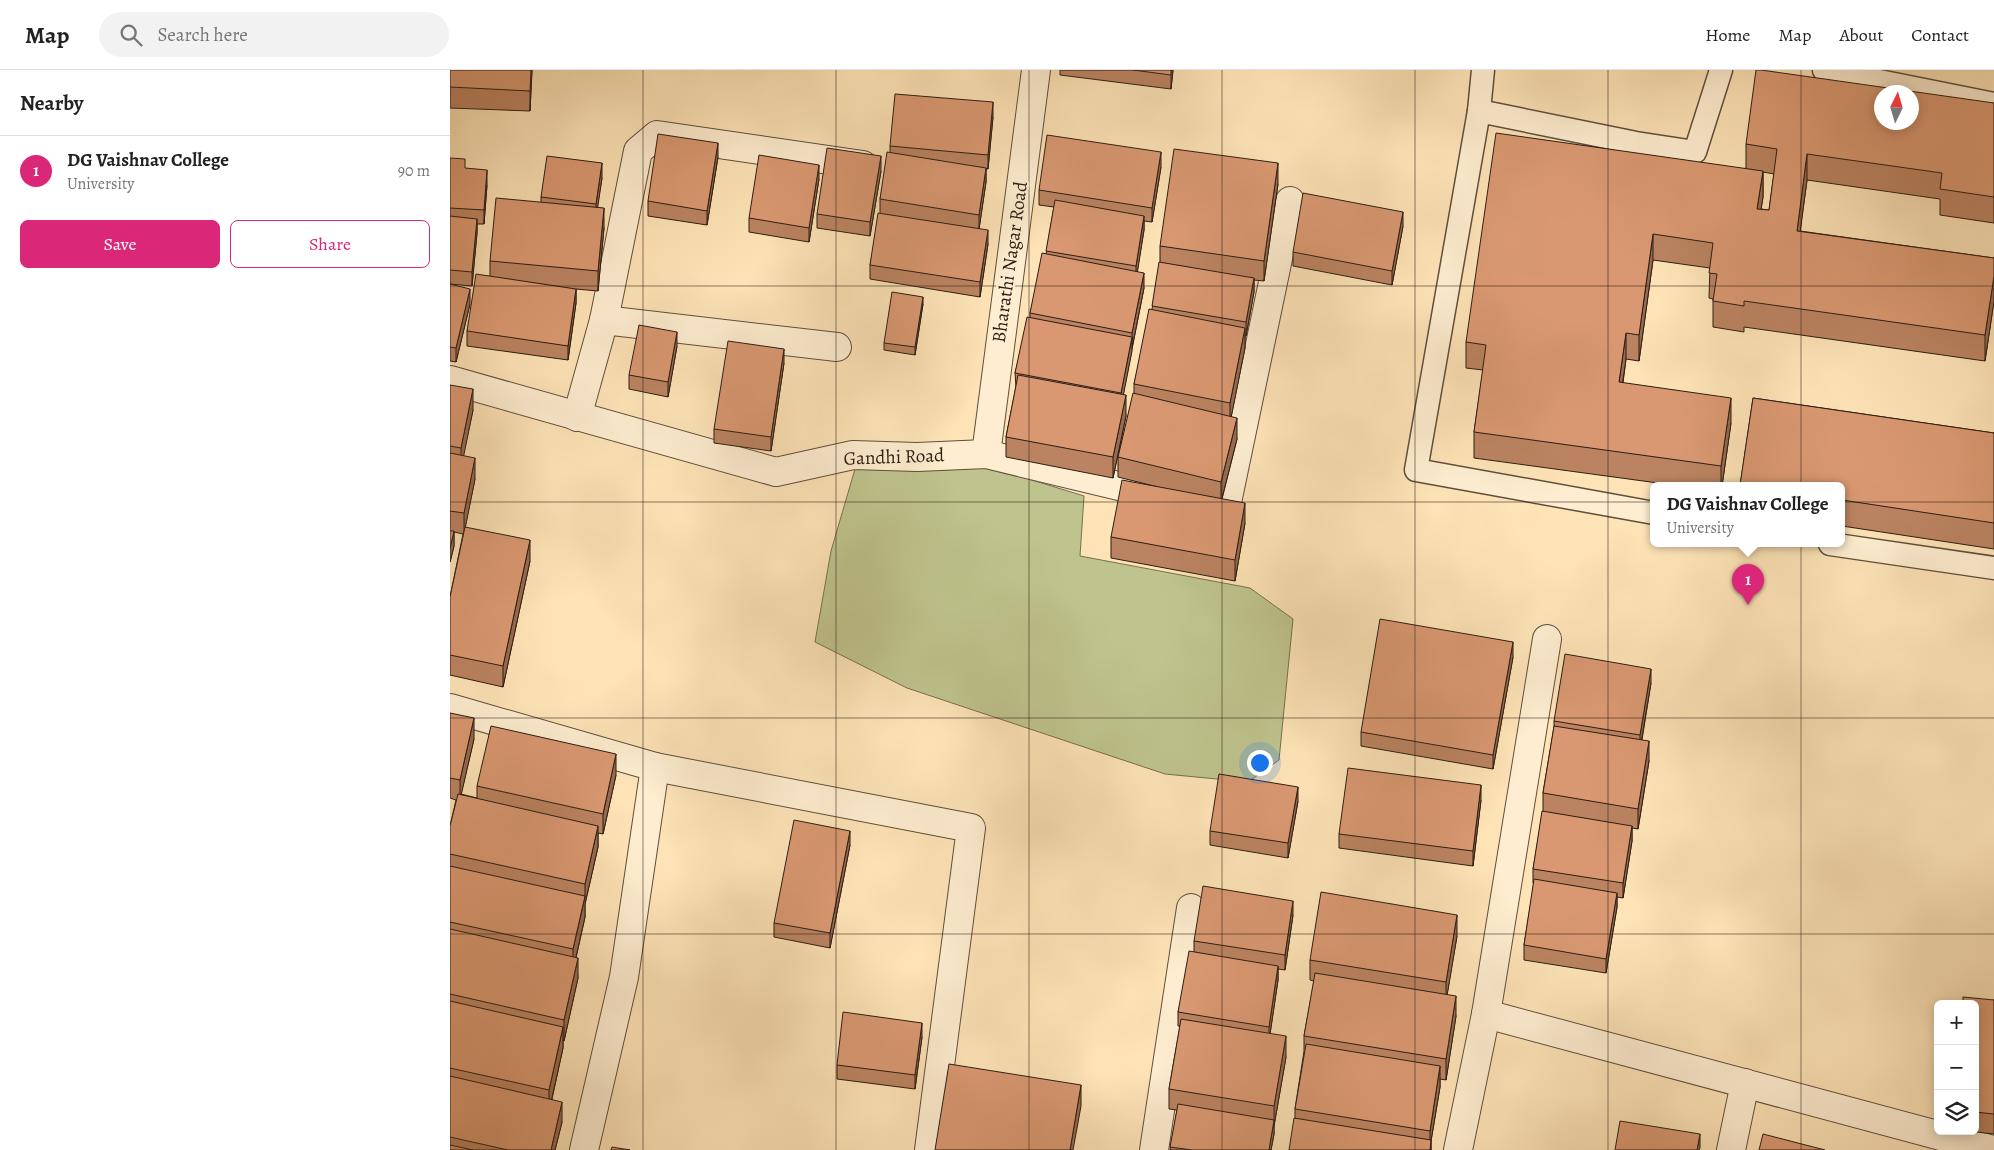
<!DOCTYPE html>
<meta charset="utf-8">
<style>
:root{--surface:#fff;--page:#f2f2f2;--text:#222;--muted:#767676;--line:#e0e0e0;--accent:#db2777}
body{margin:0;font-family:Alegreya,serif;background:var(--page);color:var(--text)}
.controls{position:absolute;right:15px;bottom:15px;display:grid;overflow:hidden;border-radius:8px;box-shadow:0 2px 12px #0003}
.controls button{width:45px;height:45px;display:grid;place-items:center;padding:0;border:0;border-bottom:1px solid var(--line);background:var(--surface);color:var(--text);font:25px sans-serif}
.compass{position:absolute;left:1424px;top:15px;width:45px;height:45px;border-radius:50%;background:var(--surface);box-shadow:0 2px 12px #0003;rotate:5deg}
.you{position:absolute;left:809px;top:692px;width:18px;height:18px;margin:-12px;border:4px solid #fff;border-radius:50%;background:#1a73e8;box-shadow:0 0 0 8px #1a73e833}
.badge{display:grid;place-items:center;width:32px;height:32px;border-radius:50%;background:var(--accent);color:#fff;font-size:16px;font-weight:700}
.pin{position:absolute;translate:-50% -41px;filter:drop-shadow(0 1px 2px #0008)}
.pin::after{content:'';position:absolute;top:26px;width:18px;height:15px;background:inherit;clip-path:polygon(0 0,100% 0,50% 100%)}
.popup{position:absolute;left:1200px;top:412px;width:195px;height:65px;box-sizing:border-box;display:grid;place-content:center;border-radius:8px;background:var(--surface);filter:drop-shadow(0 1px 4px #0005);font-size:16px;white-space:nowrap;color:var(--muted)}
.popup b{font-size:19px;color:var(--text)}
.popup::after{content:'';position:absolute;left:50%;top:100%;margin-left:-10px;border:10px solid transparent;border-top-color:var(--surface)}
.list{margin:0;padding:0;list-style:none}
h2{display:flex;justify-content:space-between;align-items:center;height:65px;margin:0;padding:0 20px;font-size:21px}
h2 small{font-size:16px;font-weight:400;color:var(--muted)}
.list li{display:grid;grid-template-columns:32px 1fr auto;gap:15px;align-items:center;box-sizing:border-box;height:70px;padding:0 20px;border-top:1px solid var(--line)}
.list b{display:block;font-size:19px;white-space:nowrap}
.list p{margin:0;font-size:16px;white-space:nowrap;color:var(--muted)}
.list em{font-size:16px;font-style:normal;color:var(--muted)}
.actions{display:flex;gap:10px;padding:15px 20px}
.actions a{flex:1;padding:11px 0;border:1px solid var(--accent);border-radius:8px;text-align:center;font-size:18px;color:var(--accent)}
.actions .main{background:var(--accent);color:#fff}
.icon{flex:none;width:28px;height:28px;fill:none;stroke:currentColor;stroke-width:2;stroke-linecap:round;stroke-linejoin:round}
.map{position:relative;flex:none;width:1544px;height:1080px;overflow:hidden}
header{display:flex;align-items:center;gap:30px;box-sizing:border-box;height:70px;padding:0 25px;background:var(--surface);border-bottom:1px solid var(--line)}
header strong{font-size:24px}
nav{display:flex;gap:28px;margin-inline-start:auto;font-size:18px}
.search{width:350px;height:45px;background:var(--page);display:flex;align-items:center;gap:12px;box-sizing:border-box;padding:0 18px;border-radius:28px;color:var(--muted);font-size:19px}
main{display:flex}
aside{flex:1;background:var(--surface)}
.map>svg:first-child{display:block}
.green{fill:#bfc48e;stroke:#767052}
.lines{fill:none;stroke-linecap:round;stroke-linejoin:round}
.service-casing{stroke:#604e3d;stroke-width:25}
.minor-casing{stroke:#604e3d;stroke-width:30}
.service{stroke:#feedd0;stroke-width:22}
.minor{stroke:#feedd0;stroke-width:28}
.wall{fill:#bb8361;stroke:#2c1d15;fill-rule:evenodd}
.shaded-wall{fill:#986a4f;stroke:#2c1d15}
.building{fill:#d99871;stroke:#2c1d15;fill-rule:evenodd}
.grid{fill:none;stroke:#2c1d15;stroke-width:1;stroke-opacity:0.55}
.labels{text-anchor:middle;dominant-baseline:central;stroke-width:4.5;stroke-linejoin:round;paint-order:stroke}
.street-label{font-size:19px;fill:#2c1d15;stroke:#feedd0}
</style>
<header>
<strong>Map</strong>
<div class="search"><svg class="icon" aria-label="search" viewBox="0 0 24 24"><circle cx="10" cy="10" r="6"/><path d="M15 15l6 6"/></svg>Search here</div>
<nav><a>Home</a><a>Map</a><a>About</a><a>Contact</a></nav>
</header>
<main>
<aside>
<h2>Nearby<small></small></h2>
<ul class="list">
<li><span class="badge">1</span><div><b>DG Vaishnav College</b><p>University</p></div><em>90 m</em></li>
</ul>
<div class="actions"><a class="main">Save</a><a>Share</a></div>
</aside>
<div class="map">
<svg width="1544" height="1080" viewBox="0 0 1544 1080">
<rect width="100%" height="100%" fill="#fde3b6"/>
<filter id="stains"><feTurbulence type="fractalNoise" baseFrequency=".004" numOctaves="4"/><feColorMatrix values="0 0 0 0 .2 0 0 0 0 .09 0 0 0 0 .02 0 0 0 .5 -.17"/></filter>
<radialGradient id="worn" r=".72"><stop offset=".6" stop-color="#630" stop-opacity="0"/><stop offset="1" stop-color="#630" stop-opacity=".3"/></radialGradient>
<polygon class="green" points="533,395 634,426 630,486 800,518 843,549 829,690 798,712 715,704 457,618 365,572 381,481 405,399"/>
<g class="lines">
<g class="service-casing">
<g id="service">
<polyline points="1374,0 1544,34"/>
<polyline points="1029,41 1033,0"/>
<polyline points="1204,443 966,400 1029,41 1186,73 1245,82 1271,0"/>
<polyline points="1380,474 1544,498"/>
</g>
</g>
<g class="minor-casing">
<g id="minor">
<polyline points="154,250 387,277"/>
<polyline points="0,310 326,402 403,385 467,387 536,384 706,425"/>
<polyline points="127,347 154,250 188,81 207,65 413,95"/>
<polyline points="536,384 586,0"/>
<polyline points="750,436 775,442 840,131"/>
<polyline points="0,638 205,697 174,907 134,1080"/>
<polyline points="205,697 521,758 479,1080"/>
<polyline points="1036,944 1543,1080"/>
<polyline points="704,1080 741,838"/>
<polyline points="1008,1080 1036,944 1097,569"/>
<polyline points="1281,1080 1295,1013"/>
</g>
</g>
<use href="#service" class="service"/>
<use href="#minor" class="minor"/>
</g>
<g class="wall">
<polygon points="0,0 82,0 80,41 0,38"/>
<polygon points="610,0 723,0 721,19 610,5"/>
<path d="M1544 33V153L1490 145V129L1357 110 1350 161 1544 188V231L1535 291 1294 257V262L1263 257V229L1259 228 1260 198 1203 190 1189 291 1176 289 1173 313 1281 353 1272 416H1230L1024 388V362L1033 300 1016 298V272L1296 98V74ZM1313 102 1324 104 1319 140 1311 139 1313 127Z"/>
<polygon points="543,47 538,99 536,99 536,112 529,159 538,174 530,227 420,209 420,195 430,143 430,129 440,83 440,76"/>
<polygon points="268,87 257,155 198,146 198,131"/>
<polygon points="0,88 37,115 34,154 27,154 27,163 22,216 0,214"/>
<polygon points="711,97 702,152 694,151 694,160 687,202 694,218 673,325 676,346 663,408 556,387 556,367 566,317 565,303 580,247 580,243 596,184 604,137 589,135 589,120"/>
<polygon points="431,101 420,166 367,158 367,144"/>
<polygon points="152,108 147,137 154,158 148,221 126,219 126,233 118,290 17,276 17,261 40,206 40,191 91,132 91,127"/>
<polygon points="369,109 359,172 299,162 299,148"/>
<polygon points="828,114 814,211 804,210 804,222 796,266 795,266 795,278 781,347 787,369 772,429 795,453 785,511 661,488 661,467 708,417 668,407 668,387 684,323 684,314 702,239 710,192 710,176"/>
<polygon points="953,156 942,215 843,196 843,182"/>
<polygon points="0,214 20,234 6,292 0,291"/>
<polygon points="473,234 465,285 434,280 434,273"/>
<polygon points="227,276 218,327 179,319 179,305"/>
<polygon points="334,293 321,381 264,373 264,359"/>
<polygon points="0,315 23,340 13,386 25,409 15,457 80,491 53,617 0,605 0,527 13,464 4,462 4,476 0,492"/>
<polygon points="1303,328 1544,363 1544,479 1392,456 1392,416 1290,416"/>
<polygon points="1063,587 1043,699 911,676 911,662"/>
<polygon points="1201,613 1192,670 1199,691 1188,759 1182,758 1182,771 1173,828 1167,827 1167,837 1156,903 1074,890 1074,875 1084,813 1083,813 1083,799 1093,742 1093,723 1104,657 1104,651"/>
<polygon points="0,643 24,669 11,724 27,728 27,716 166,705 153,764 148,763 148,777 135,834 135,847 126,888 128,908 114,971 113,971 113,978 102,1029 112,1052 105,1080 0,1080 0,756 6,730 0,728"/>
<polygon points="1031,730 1023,796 889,778 889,764"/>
<polygon points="848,731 838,788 760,775 760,761"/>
<polygon points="400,775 380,878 324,867 324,853"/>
<polygon points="843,845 835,900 828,899 828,910 820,964 836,987 824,1056 824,1064 821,1080 720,1080 727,1040 719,1039 719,1019 730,956 728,956 728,942 744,882 744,871"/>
<polygon points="1007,866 997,924 1006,946 996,1010 990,1009 990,1017 981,1071 981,1080 845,1049 845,1039 854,981 854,966 864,911 860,910 860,890"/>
<polygon points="1544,930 1544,1064 1517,1061 1525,1061 1525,934"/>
<polygon points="472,967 465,1019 387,1009 387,995"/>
</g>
<g class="shaded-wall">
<polygon points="81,0 82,0 80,41 80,21"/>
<polygon points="721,0 723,0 721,19"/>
<polygon points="543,32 543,47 538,99 538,85"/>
<polygon points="268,73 268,87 257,155 257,141"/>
<polygon points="711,82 711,97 702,152 702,138"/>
<polygon points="1357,84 1357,110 1347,186 1347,161"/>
<polygon points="431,86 431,101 420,166 420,152"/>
<polygon points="152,93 152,108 146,149 146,134"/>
<polygon points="828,93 828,114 814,211 814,191"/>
<polygon points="369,95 369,109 359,172 359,158"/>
<polygon points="536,98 536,112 529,159 529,145"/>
<polygon points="37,100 37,115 34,154 34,140"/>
<polygon points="1313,101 1313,127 1307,165 1307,139"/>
<polygon points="154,138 154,158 148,221 148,201"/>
<polygon points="953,142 953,156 942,215 942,201"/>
<polygon points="694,146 694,160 686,211 686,196"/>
<polygon points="27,149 27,163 22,216 22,202"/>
<polygon points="538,160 538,174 530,227 530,212"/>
<polygon points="1203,164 1203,190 1189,291 1189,265"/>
<polygon points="694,203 694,218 682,278 682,263"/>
<polygon points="1544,206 1544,231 1535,291 1535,265"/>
<polygon points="804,208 804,222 796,266 796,252"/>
<polygon points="20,219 20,234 6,292 6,278"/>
<polygon points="126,219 126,233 118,290 118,276"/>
<polygon points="473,227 473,234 465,285 465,277"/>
<polygon points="795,258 795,278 780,353 780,333"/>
<polygon points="227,262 227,276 218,327 218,312"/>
<polygon points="1176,263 1176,289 1169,338 1169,312"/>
<polygon points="682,267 682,281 671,337 671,323"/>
<polygon points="334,279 334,293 321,381 321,367"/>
<polygon points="23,319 23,340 11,399 11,378"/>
<polygon points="676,325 676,346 663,408 663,387"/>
<polygon points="1281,328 1281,353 1272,416 1271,416 1271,396"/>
<polygon points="787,348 787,369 771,432 771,412"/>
<polygon points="25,388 25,409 14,464 14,443"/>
<polygon points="795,433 795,453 785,511 785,490"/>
<polygon points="4,461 4,476 0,492 0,478"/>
<polygon points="80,470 80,491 53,617 53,596"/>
<polygon points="1063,572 1063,587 1043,699 1043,685"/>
<polygon points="1201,599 1201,613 1190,679 1190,665"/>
<polygon points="24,648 24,669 10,730 10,710"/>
<polygon points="1199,671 1199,691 1188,759 1188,739"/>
<polygon points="166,684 166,705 153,764 153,744"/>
<polygon points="1031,715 1031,730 1023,796 1023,781"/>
<polygon points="848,717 848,731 838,788 838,773"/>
<polygon points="148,756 148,777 135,834 135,847 123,900 123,879 135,827 135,814"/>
<polygon points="1182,756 1182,771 1173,828 1173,813"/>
<polygon points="400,761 400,775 380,878 380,863"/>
<polygon points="1167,823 1167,837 1156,903 1156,889"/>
<polygon points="843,831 843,845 835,900 835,885"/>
<polygon points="1007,845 1007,866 996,932 996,912"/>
<polygon points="128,888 128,908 114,971 114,950"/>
<polygon points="828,896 828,910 819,971 819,957"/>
<polygon points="1006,926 1006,946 996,1010 996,989"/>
<polygon points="472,953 472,967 465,1019 465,1005"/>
<polygon points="113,957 113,978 99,1041 99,1020"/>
<polygon points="836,966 836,987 824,1056 824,1036"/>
<polygon points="990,996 990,1017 981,1071 981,1080 980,1080 980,1061"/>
<polygon points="631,1015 631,1036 623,1080 620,1080"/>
<polygon points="112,1032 112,1052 105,1080 101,1080"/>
<polygon points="824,1050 824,1064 821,1080 819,1080"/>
<polygon points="1250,1064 1250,1078 1249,1080 1247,1080"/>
</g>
<g class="building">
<polygon points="0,0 81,0 80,21 0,17"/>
<polygon points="683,0 721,0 721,5"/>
<path d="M1306 0H1311L1544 33V127L1490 119 1492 103 1357 84 1347 161 1544 188V206L1535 265 1294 231V236L1263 231 1267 204 1259 203 1263 173 1203 164 1189 265 1176 263 1169 312 1281 328 1271 396 1024 362 1036 275 1016 272 1046 63 1313 101 1307 139 1319 140 1327 79 1296 74ZM1432 22H1462V52H1432Z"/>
<polygon points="445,24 543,32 538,85 440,76"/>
<polygon points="208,64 268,73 257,141 198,131"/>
<polygon points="597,65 711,82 702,138 589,120"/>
<polygon points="377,78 431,86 420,152 367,144"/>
<polygon points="724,79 828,93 814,191 710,176"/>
<polygon points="437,82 536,98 529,145 430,129"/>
<polygon points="309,85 369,95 359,158 299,148"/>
<polygon points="97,86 152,93 146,134 91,127"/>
<polygon points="0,88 15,89 15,98 37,100 34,140 0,138"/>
<polygon points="853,123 953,142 942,201 843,182"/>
<polygon points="46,128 154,138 148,201 40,191"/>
<polygon points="605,130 694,146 686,196 596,181"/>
<polygon points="428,143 538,160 530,212 420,195"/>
<polygon points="0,146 27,149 22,202 0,200"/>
<polygon points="592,183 694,203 682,263 580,243"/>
<polygon points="709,192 804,208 796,252 702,236"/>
<polygon points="26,204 126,219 118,276 17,261"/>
<polygon points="0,214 20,219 6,278 0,277"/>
<polygon points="442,222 473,227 465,277 434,273"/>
<polygon points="699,239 795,258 780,333 684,314"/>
<polygon points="577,247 682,267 671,323 565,303"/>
<polygon points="189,255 227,262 218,312 179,305"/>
<polygon points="278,271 334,279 321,367 264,359"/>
<polygon points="568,305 676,325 663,387 556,367"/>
<polygon points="0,315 23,319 11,378 0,376"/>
<polygon points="683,323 787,348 771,412 668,387"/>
<polygon points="1303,328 1544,363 1544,453 1392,430 1392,416 1300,416 1290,415"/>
<polygon points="0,383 25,388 14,443 0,441"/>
<polygon points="672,410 795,433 785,490 661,467"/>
<polygon points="15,457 80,470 53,596 0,585 0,527"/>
<polygon points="0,461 4,461 0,478"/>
<polygon points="930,549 1063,572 1043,685 911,662"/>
<polygon points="1115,584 1201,599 1190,665 1104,651"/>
<polygon points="0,643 24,648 10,710 0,708"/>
<polygon points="41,656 166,684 153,744 27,716"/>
<polygon points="1104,656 1199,671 1188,739 1093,723"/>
<polygon points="898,698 1031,715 1023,781 889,764"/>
<polygon points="769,704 848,717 838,773 760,761"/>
<polygon points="8,724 148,756 135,814 0,784 0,756"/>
<polygon points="1092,741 1182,756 1173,813 1083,799"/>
<polygon points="344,750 400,761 380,863 324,853"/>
<polygon points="0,796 135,826 123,879 0,852"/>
<polygon points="1084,809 1167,823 1156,889 1074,875"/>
<polygon points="753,816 843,831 835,885 744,871"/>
<polygon points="871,822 1007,845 996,912 860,890"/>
<polygon points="0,859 128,888 114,950 0,924"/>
<polygon points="739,881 828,896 819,957 728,942"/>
<polygon points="865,903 1006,926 996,989 854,966"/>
<polygon points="1513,927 1544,930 1544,1044 1525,1042 1525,934 1513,934"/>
<polygon points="0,931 113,957 99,1020 0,998"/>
<polygon points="393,942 472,953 465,1005 387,995"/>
<polygon points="731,949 836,966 824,1036 719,1019"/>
<polygon points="856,974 990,996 980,1061 845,1039"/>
<polygon points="499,994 631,1015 620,1080 485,1080"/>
<polygon points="0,1006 112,1032 101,1080 58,1080 0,1067"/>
<polygon points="728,1034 824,1050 819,1080 742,1080 720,1077"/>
<polygon points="844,1048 981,1070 980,1080 839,1080"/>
<polygon points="1170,1051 1250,1064 1247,1080 1165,1080"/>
<polygon points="1313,1064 1375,1080 1309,1080"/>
<polygon points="0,1075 23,1080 0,1080"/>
<polygon points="162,1077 180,1080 161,1080"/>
</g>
<path class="grid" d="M193 0V1080M386 0V1080M579 0V1080M772 0V1080M965 0V1080M1158 0V1080M1351 0V1080M0 216H1544M0 432H1544M0 648H1544M0 864H1544"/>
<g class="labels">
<g class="street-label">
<text transform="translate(560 192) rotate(-82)">Bharathi Nagar Road</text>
<text transform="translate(444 387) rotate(-2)">Gandhi Road</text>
</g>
</g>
<rect width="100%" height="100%" filter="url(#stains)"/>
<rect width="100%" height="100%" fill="url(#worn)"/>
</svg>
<div class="controls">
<button>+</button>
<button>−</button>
<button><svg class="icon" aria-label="layers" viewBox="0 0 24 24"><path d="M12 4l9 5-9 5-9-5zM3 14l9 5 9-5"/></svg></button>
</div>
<svg class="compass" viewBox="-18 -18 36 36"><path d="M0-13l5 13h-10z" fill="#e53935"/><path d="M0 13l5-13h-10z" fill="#767676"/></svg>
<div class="you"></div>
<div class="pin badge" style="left:1298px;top:535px">1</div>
<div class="popup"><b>DG Vaishnav College</b>University</div>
</div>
</main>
